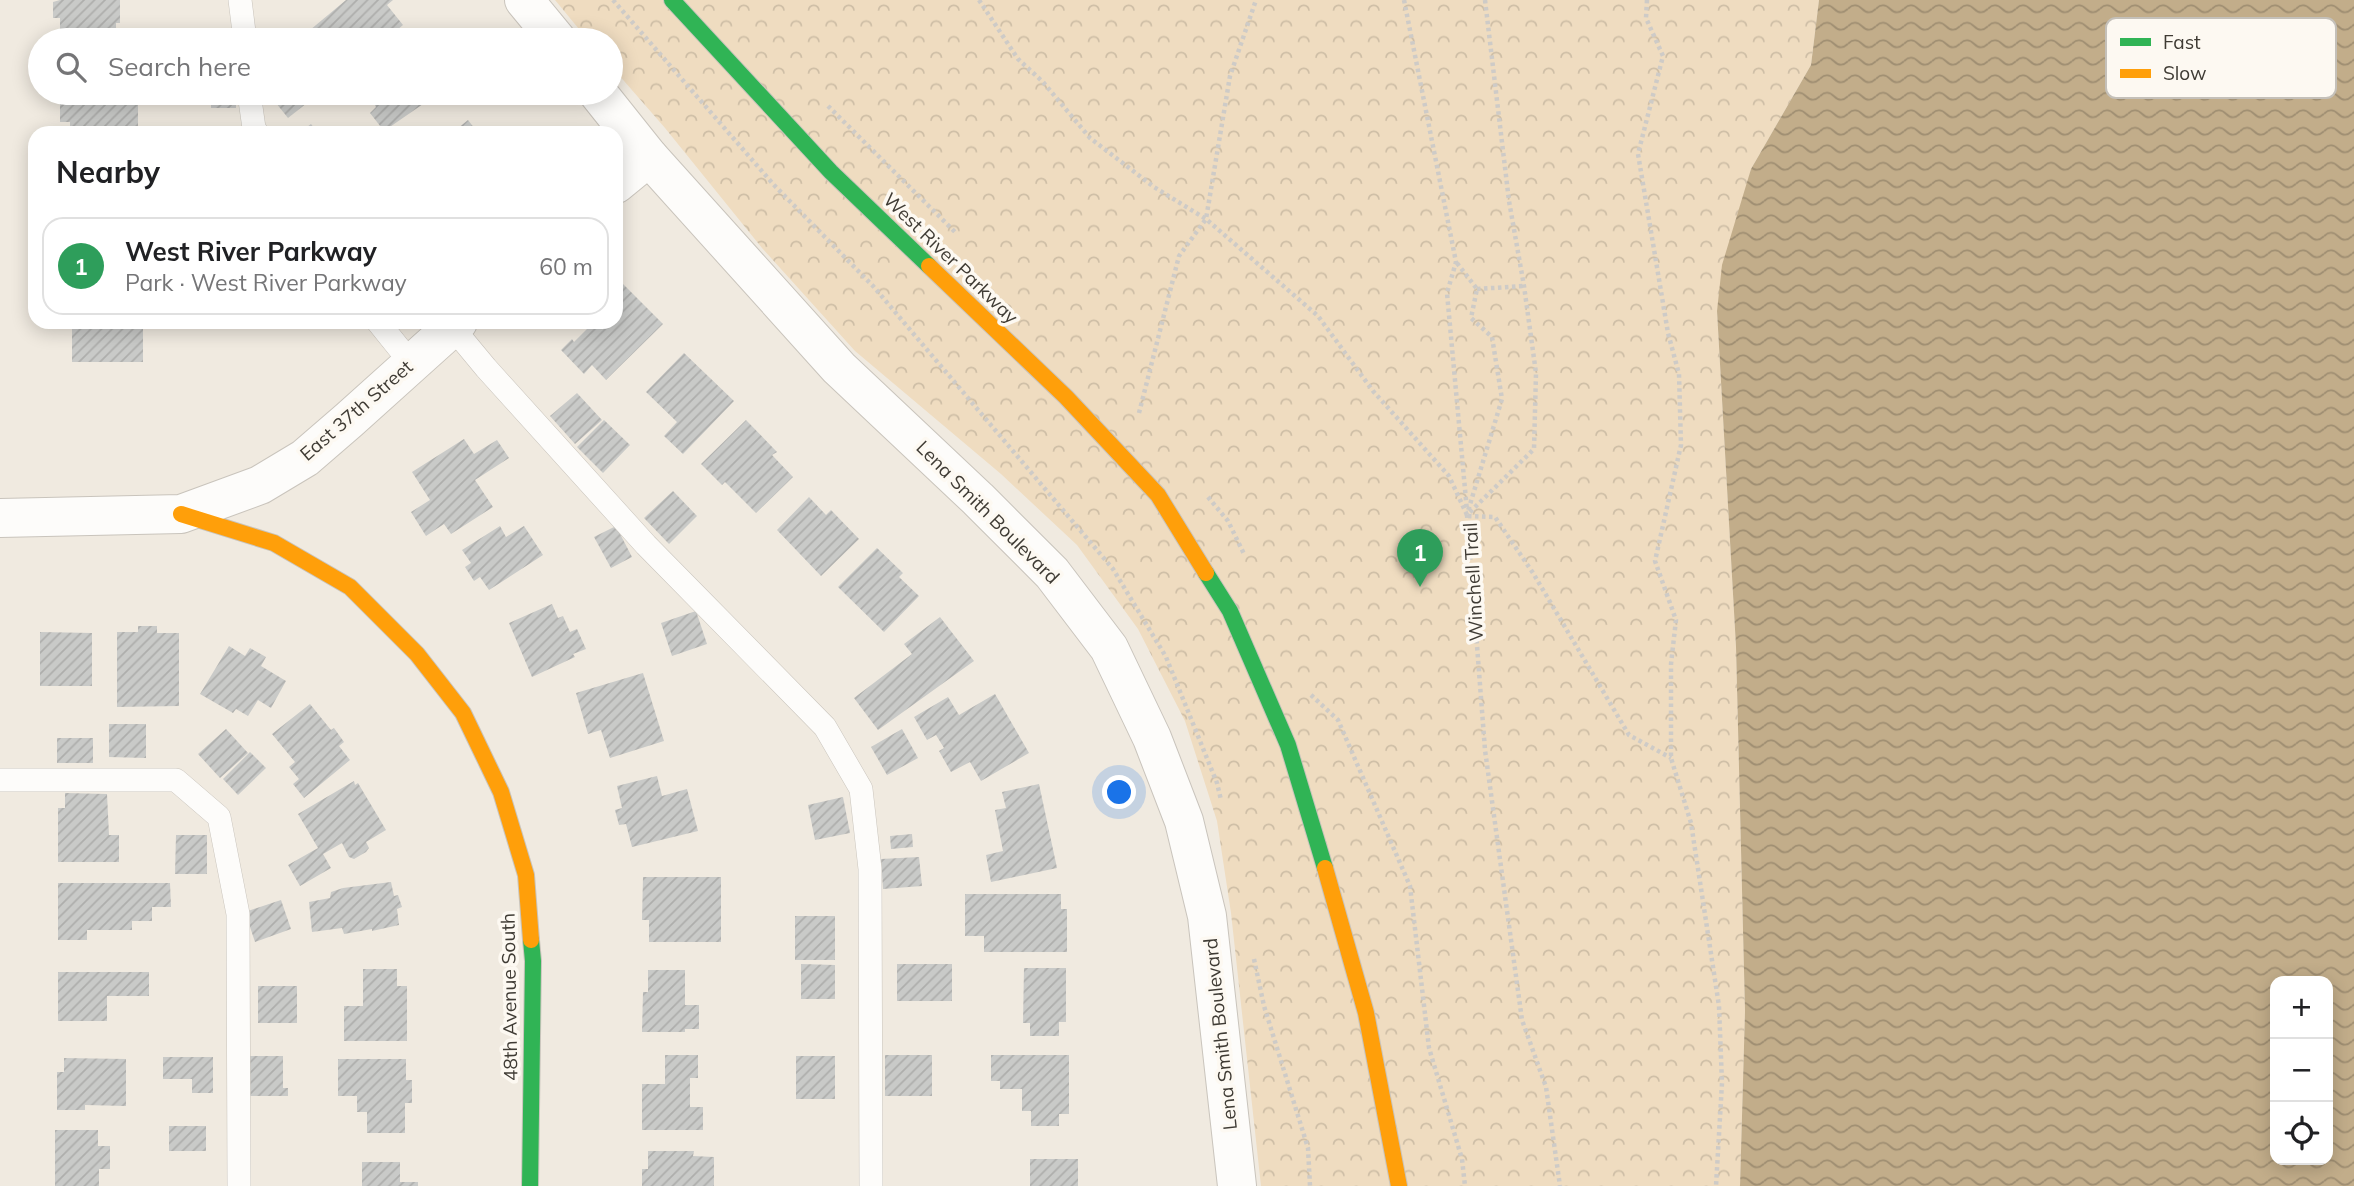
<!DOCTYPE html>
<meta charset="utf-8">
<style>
:root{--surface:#fff;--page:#f2f2f2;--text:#202124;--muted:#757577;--line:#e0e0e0;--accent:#2563eb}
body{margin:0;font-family:Mulish,sans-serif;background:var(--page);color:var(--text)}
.controls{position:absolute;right:21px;bottom:21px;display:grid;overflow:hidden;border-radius:14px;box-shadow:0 4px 18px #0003}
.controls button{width:63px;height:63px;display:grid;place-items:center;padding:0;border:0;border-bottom:2px solid var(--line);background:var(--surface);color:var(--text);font:35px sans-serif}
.you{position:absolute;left:1120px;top:793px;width:24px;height:24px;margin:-18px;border:5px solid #fff;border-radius:50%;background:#1a73e8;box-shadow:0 0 0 10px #1a73e833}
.badge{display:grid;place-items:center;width:46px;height:46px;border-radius:50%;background:var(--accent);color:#fff;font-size:23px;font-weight:700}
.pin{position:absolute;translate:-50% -58px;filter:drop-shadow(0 2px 4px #0008)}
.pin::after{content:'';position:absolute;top:37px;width:24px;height:21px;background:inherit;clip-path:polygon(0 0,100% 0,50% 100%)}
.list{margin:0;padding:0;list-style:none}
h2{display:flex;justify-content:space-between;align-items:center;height:91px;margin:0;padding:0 28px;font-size:30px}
h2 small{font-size:23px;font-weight:400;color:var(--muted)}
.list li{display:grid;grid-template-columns:46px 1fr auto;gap:21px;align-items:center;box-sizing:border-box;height:98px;margin:0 14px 14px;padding:0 14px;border:2px solid var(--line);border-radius:21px}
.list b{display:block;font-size:26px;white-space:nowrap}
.list p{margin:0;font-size:23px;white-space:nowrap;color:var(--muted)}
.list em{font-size:23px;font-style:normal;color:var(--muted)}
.icon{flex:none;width:38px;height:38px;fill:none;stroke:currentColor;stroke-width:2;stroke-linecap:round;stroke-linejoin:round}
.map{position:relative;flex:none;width:2354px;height:1186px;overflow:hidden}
.search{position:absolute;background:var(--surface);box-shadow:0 4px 18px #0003;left:28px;top:28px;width:595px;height:77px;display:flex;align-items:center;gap:18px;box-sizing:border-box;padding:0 24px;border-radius:38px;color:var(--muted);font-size:26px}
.panel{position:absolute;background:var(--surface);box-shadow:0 4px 18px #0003;left:28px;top:126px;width:595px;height:203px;border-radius:21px}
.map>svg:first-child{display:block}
.park{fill:url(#park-crowns)}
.water{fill:url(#water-waves);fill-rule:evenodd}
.building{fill:url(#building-hatch)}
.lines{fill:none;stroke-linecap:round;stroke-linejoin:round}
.lane-casing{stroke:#c9c4bc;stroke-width:24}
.street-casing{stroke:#c9c4bc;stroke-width:40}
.fast-casing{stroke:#c9c4bc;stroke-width:18}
.slow-casing{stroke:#c9c4bc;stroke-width:18}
.path{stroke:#cecbc7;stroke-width:4.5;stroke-dasharray:3.5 3.5;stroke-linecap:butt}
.lane{stroke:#fdfcfa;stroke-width:23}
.street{stroke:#fdfcfa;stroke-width:38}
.fast{stroke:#30b455;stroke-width:16}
.slow{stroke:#ff9f0a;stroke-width:16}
.labels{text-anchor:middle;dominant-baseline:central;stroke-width:7;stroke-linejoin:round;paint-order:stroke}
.street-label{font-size:19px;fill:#3f3b34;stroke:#fdf9f2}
.key{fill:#fdf9f2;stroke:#c4c0b9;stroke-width:2}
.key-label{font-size:19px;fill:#3f3b34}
</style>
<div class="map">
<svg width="2354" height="1186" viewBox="0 0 2354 1186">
<defs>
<pattern id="park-crowns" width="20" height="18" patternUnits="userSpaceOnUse" patternTransform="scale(1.75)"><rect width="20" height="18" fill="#efdcc0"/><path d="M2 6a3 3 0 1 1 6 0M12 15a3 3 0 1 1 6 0" fill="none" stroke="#cebea6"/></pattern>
<pattern id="water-waves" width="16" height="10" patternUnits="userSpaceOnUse" patternTransform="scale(1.75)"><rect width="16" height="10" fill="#c2ad8a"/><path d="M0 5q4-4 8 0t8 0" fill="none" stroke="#9f8e72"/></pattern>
<pattern id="building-hatch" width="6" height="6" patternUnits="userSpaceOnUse" patternTransform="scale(1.75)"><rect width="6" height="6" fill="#c9cac8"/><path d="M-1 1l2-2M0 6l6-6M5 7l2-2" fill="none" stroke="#aeaeac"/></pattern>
</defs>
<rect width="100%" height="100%" fill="#f0eae0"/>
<polygon class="park" points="555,0 1819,0 1811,65 1751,169 1717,311 1736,647 1745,1011 1740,1186 1261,1186 1231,913 1217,821 1185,721 1138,629 1077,545 1001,474 855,351 762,248 665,128 611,66 611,40 588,40"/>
<path class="water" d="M1819 0H2354V1186H1740L1745 1011 1736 647 1717 311 1722 265 1751 169 1811 65ZM2275 981H2328V1160H2275Z"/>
<g class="building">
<polygon points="60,0 120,0 120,23 116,23 116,36 94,36 94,40 72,40 72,36 60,36 60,18 53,18 53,2"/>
<polygon points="346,0 393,0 387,5 403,25 385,40 379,40 375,36 371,40 319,40 310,30"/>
<rect x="212" y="29" width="24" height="11"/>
<polygon points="63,93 124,93 124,100 138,100 138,133 70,133 70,122 60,122 60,97 63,97"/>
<rect x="211" y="93" width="25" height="15"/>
<polygon points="268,93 315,93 317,95 288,118"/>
<polygon points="368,93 439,93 384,131 370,113 376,107"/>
<polygon points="468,120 478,133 452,133"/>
<polygon points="311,124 318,133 299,133"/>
<polygon points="621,282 663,324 606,380 592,365 584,374 561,350 572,339 574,342 594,322 616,322 616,287"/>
<rect x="72" y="322" width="71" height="40"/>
<polygon points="684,353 734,401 683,454 664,436 677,422 646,392"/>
<polygon points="577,393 602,420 575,444 550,416"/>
<polygon points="604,420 630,445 603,473 577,447"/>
<polygon points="746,420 777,452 772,455 793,477 756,513 725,482 722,485 701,464"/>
<polygon points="464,439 474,454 497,440 509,458 475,480 493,507 451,534 444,524 426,536 411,512 430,500 412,472"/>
<polygon points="673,491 697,516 669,544 644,518"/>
<polygon points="809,497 826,515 831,510 859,539 821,576 777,530"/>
<polygon points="500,526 506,537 524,526 543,555 489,590 480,577 474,581 465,567 471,563 462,550"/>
<polygon points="616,526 632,557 611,568 594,537"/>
<polygon points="877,548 903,573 899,577 919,596 884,632 838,587"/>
<polygon points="552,604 558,618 563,616 570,632 577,629 586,649 573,654 575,657 532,677 509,623"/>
<polygon points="696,611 707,644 672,656 661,623"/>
<polygon points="940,617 974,661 878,730 854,698 912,654 904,644"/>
<polygon points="138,626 157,626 157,633 179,633 179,706 117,707 117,632 138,632"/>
<polygon points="40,632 92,633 92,686 40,686"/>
<polygon points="229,646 245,656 250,648 266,657 261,666 286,681 271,708 258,700 248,716 236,709 233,713 200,694"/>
<polygon points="643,673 664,741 610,758 601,730 588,734 576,693"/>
<polygon points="995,694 1029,753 981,781 970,762 951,772 939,751 944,748 936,735 927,740 914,717 948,697 959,715"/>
<polygon points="310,704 331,730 334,728 344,742 339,746 350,760 304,798 293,784 299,779 289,767 295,762 272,734"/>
<polygon points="109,724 146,724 146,758 109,757"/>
<polygon points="226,729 248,753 220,778 198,754"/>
<polygon points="902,729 918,758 887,775 871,747"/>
<rect x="57" y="738" width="36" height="25"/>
<polygon points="250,752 266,768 238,795 223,779"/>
<polygon points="657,776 662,796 687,789 698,831 632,847 626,824 619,825 615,810 622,808 617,786"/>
<polygon points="354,781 355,785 358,783 386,830 366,842 369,848 366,852 354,859 349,857 342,843 323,854 331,868 300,886 288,865 318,848 298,814"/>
<polygon points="1039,784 1057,868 991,882 986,855 1003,851 995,810 1006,808 1002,792"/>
<polygon points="65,793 107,794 109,835 119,835 119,862 58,862 58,808 65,808"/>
<polygon points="843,797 850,833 815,840 808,805"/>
<polygon points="912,834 913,847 891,849 890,836"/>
<polygon points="176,835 207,835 207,874 175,874"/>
<polygon points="919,857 922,886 883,889 881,859"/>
<polygon points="643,877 721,877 721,942 649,942 649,920 642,920"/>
<polygon points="391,882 394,896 398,895 402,907 397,909 399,925 372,931 372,929 344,934 342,928 312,932 309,902 330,898 331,892 343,888"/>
<polygon points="58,883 170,883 171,907 152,907 152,921 132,921 132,930 87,930 87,940 58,940"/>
<polygon points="965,894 1061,894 1061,909 1067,909 1067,952 984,952 984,936 965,936"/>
<polygon points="281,900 291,929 255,942 245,912"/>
<rect x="795" y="916" width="40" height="44"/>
<polygon points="801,964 835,965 835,999 801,999"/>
<rect x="897" y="964" width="55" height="37"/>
<polygon points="1024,968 1066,968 1066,1022 1059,1022 1059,1036 1030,1036 1030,1023 1023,1023"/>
<polygon points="363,969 397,969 397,986 407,986 407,1041 344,1041 344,1006 363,1006"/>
<polygon points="648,970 685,970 685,1005 699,1005 699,1029 685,1029 685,1032 642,1032 643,992 648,992"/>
<polygon points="58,972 149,972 149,996 107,996 107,1021 58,1021"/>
<rect x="258" y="986" width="39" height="37"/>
<polygon points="665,1055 698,1055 698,1078 690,1078 690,1107 703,1107 703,1130 642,1130 642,1084 665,1084"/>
<rect x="885" y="1055" width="47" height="41"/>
<polygon points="991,1055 1069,1055 1069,1114 1059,1114 1059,1126 1031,1126 1031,1111 1022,1111 1022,1089 1000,1089 1000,1081 991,1081"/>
<polygon points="250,1056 283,1056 283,1088 288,1088 288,1096 250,1096"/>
<rect x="796" y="1056" width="39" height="43"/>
<polygon points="163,1057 213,1057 213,1093 192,1093 192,1079 163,1079"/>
<polygon points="64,1058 126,1059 126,1106 85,1105 85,1110 57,1110 57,1072 64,1072"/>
<polygon points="338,1059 406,1059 406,1080 412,1080 412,1103 405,1103 405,1133 367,1133 367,1112 357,1112 357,1096 338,1096"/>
<rect x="169" y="1126" width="37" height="25"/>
<polygon points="55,1130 98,1130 98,1146 110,1146 110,1169 99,1169 99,1186 55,1186"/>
<polygon points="648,1151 694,1151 693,1156 714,1157 714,1186 642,1186 642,1169 648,1169"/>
<rect x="1030" y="1159" width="48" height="27"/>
<polygon points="362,1162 400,1162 400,1182 418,1182 418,1186 362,1186"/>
</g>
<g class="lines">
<g class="lane-casing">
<g id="lane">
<polyline points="240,0 245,40"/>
<polyline points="249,93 254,128 257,133"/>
<polyline points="378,322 411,363"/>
<polyline points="452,327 486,368 646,545 825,727 861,789 870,869 871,1186"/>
<polyline points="0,780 176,780 219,817 238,914 239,1186"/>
</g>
</g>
<g class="street-casing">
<g id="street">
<polyline points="524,0 557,40"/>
<polyline points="598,93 649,157 839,368 978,499 1052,573 1109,648 1152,738 1184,821 1207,916 1237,1186"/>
<polyline points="616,184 649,157"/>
<polyline points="0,518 181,514 260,485 305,458 349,420 458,322"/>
</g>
</g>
<g class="fast-casing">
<g id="fast">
<polyline points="672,0 831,172 929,266"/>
<polyline points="1206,573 1230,611 1288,745 1325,868"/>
<polyline points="530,1186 533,961 531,940"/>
</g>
</g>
<g class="slow-casing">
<g id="slow">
<polyline points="929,266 1066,397 1158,495 1206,573"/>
<polyline points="181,514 274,543 350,587 417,654 463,713 501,792 526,875 531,940"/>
<polyline points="1325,868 1366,1013 1399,1186"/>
</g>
</g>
<g class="path">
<polyline points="613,0 774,185 873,286 1113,569 1166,657 1217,783 1221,800"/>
<polyline points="979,0 1018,59 1043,82 1090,138 1154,187 1206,219 1318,316 1373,391 1449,476 1467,515"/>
<polyline points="1404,0 1456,262 1447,293 1467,511"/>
<polyline points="1485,0 1509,201 1524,286 1536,373 1534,449 1467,515 1485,750 1522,1020 1546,1087 1560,1186"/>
<polyline points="1647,0 1646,18 1663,56 1638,154 1668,333 1679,374 1681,445 1655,561 1676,620 1671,664 1671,758 1691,823 1719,1006 1722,1083 1716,1186"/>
<polyline points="828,106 956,233"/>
<polyline points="1457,263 1477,289 1471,318 1492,337 1502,399 1468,511"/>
<polyline points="1477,289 1524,286"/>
<polyline points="1139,413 1179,256 1206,219 1230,76 1256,0"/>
<polyline points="1208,497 1228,521 1244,554"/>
<polyline points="1468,516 1495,517 1533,573 1629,735 1671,758"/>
<polyline points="1311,695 1338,720 1410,886 1429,1048 1462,1159 1465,1186"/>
<polyline points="1254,959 1264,1006 1308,1148 1310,1186"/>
</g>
<use href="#lane" class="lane"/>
<use href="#street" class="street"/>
<use href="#fast" class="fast"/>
<use href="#slow" class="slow"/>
</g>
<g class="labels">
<g class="street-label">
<text transform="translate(951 258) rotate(44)">West River Parkway</text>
<text transform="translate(356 410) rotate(-41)">East 37th Street</text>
<text transform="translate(988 512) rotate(45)">Lena Smith Boulevard</text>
<text transform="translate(1473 582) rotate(-93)">Winchell Trail</text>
<text transform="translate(509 997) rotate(-91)">48th Avenue South</text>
<text transform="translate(1220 1034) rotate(-96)">Lena Smith Boulevard</text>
</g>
</g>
<rect x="2106" y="18" width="230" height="80" rx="10" class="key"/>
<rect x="2120" y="38" width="31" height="8" fill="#30b455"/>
<rect x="2120" y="69" width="31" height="9" fill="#ff9f0a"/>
<g class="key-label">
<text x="2163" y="49">Fast</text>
<text x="2163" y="80">Slow</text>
</g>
</svg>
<div class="controls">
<button>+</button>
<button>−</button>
<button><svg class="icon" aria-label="locate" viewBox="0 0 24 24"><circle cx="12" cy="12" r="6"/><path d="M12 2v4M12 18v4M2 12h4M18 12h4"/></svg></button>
</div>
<div class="you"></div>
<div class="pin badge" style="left:1420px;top:587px;background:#2e9e5b">1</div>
<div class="search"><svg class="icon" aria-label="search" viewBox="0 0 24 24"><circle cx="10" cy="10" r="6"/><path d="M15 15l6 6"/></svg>Search here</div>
<section class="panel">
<h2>Nearby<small></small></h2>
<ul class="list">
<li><span class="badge" style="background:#2e9e5b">1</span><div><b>West River Parkway</b><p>Park · West River Parkway</p></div><em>60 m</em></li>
</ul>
</section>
</div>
